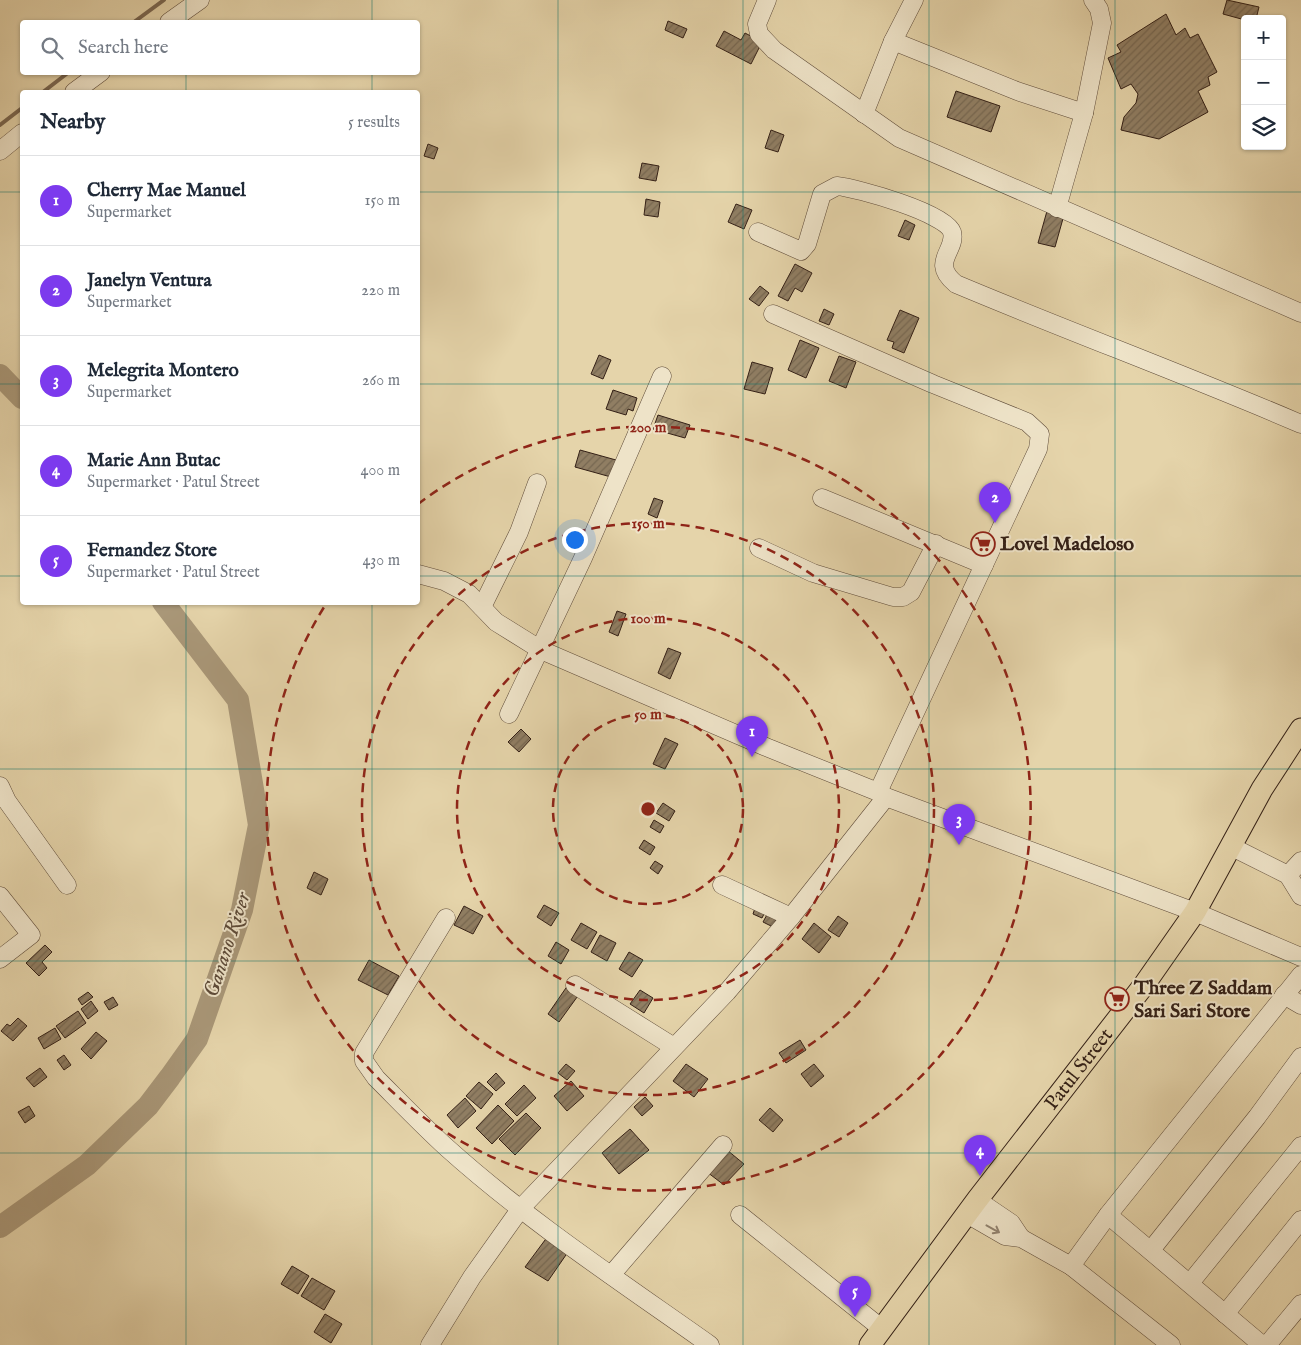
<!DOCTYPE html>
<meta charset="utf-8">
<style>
:root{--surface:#fff;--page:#f6f6f7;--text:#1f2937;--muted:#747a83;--line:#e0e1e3;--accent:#7c3aed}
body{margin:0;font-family:"IM FELL English",serif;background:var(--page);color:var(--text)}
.controls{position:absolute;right:15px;top:15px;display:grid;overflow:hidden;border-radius:5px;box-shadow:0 1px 4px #0004}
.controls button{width:45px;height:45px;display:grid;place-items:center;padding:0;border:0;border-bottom:1px solid var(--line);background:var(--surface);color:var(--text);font:25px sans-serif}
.you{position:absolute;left:574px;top:539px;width:18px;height:18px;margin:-12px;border:4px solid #fff;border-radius:50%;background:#1a73e8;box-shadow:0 0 0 8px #1a73e833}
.badge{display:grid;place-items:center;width:32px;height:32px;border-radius:50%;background:var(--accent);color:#fff;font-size:16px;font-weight:700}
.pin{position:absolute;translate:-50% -41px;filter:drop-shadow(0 1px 2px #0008)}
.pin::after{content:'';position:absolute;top:26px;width:18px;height:15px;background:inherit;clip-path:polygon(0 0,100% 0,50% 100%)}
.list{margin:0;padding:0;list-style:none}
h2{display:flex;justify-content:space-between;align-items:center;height:65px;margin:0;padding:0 20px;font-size:21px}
h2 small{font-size:16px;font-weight:400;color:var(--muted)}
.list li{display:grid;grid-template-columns:32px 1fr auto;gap:15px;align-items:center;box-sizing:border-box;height:90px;padding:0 20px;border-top:1px solid var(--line)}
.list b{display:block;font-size:19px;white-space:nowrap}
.list p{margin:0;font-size:16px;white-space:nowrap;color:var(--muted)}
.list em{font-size:16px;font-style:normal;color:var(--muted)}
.icon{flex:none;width:28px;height:28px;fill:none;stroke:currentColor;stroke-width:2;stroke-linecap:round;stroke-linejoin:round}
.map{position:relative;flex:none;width:1301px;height:1345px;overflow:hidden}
.search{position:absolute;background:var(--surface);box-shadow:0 1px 4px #0004;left:20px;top:20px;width:400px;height:55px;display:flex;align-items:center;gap:12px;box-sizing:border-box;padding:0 18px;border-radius:5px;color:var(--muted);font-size:19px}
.panel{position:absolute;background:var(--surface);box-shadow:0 1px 4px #0004;left:20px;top:90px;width:400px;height:515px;border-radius:5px}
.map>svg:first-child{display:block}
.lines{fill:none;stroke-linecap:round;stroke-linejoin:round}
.stream{stroke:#7a6751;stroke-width:4}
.river{stroke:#a99778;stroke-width:22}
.building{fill:url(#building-hatch);stroke:#342016}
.minor-casing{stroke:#604d3b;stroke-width:19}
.major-casing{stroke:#342016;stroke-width:23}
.minor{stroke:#eee3c8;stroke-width:18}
.major{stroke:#e5d4aa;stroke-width:21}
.oneway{stroke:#91826f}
.grid{fill:none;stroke:#0f766e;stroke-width:1;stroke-opacity:0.55}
.ring{fill:none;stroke:#8f2418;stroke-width:2.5;stroke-dasharray:9 6}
.labels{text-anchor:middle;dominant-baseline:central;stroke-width:4;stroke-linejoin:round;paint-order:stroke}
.poi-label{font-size:20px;font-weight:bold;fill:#342016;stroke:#eee3c8;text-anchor:start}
.street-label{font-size:20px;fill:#342016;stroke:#eee3c8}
.water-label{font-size:21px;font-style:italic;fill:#5d4a38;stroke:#eee3c8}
.centre{fill:#8f2418;stroke:#eee3c8;stroke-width:2.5}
.ring-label{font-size:15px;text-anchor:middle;font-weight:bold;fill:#8f2418;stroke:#eee3c8;stroke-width:4;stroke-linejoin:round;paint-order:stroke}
</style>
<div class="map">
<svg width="1301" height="1345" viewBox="0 0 1301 1345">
<defs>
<pattern id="building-hatch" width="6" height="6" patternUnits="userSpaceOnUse" patternTransform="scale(1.25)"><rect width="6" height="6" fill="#907e63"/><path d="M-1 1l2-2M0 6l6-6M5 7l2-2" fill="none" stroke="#766751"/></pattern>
</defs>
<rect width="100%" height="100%" fill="#e5d4aa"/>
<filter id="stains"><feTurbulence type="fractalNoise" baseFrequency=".004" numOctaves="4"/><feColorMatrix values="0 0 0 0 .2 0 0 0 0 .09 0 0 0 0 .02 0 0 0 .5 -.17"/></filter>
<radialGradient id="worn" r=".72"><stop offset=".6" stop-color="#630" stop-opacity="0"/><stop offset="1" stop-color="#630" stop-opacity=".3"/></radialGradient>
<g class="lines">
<g class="stream">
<polyline points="134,22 164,0"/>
<polyline points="43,92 69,72"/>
<polyline points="0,125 22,108"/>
</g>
<g class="river">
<polyline points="0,375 22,398"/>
<polyline points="0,1227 87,1165 148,1106 170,1077 197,1039 242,910 259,825 238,700 163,602"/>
</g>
</g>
<g class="building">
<polygon points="1227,0 1259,7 1256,19 1245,20 1223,14"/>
<polygon points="1166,14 1176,35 1185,28 1190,38 1198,34 1217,72 1208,77 1210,85 1198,91 1208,112 1159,139 1121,130 1124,117 1136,103 1138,94 1131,84 1121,89 1108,58 1121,52 1117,45"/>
<polygon points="668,21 687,29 683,38 665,30"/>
<polygon points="724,31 741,40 745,33 762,42 751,64 716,46"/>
<polygon points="956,91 1000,106 991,132 947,117"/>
<polygon points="771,130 784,135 778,152 765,148"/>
<polygon points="428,144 438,148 434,159 424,156"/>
<polygon points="642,163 659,166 656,181 639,178"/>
<polygon points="646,199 660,202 658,217 644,215"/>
<polygon points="736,204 752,210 744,229 728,222"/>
<polygon points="1047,211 1064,215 1055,247 1038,243"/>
<polygon points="905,220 915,225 909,240 898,236"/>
<polygon points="795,264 812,273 802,292 795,288 788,301 778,296"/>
<polygon points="760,286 769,293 759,306 749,299"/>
<polygon points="824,309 834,314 829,325 819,321"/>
<polygon points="900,310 919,318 904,353 892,348 894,342 887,340"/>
<polygon points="800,340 819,348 806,378 788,370"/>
<polygon points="599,355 611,360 603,379 591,374"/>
<polygon points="839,356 856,362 846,388 829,381"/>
<polygon points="752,362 773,368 765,394 744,389"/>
<polygon points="613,390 637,398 633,411 628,409 626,415 606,409"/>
<polygon points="658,415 690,425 685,438 653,429"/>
<polygon points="580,450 616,460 611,477 575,467"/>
<polygon points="654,498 663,501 657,518 648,514"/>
<polygon points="617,611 626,614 618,636 609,632"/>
<polygon points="668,648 681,653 670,679 658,673"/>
<polygon points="521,729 531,739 519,752 508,742"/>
<polygon points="665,738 678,744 665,769 653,764"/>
<polygon points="663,803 675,811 669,821 656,813"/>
<polygon points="654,820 664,826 660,833 650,827"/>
<polygon points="644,840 655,847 650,855 639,848"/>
<polygon points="655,861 663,866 658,874 650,868"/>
<polygon points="314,872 328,879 321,895 307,888"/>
<polygon points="544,905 559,913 551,926 537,917"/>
<polygon points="756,905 766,910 762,918 753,914"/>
<polygon points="464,906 483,916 473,934 454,925"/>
<polygon points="769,911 778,915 773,927 763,922"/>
<polygon points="838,916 848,923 839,937 828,930"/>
<polygon points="581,923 597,932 587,949 571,940"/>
<polygon points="814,923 831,937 819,953 802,939"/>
<polygon points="600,935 616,943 607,961 591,952"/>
<polygon points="556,942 569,950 561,964 548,956"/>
<polygon points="45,945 52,952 42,962 47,968 39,976 26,963"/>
<polygon points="629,952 643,960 632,977 619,969"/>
<polygon points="369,960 399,976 388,995 358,980"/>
<polygon points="568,985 580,993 559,1022 548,1014"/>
<polygon points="640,990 653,998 644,1013 630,1004"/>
<polygon points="88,992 93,997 82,1005 78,999"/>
<polygon points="113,997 118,1005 109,1010 104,1002"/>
<polygon points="91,1001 98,1011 88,1019 81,1009"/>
<polygon points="78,1011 86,1023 65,1038 56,1026"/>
<polygon points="18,1018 27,1026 13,1041 1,1031 7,1024 10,1026"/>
<polygon points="55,1028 61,1039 44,1049 38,1038"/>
<polygon points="96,1032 107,1041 91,1059 81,1049"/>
<polygon points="800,1040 806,1050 786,1063 779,1053"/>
<polygon points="64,1055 71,1065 64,1070 57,1060"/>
<polygon points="566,1064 575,1071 567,1080 558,1073"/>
<polygon points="686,1064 708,1079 694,1097 673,1081"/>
<polygon points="814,1064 824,1076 811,1087 801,1074"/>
<polygon points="40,1068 47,1077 34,1087 26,1078"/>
<polygon points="496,1073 505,1083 496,1091 487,1082"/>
<polygon points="571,1081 584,1096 567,1111 554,1096"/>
<polygon points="479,1082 493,1094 481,1109 466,1096"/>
<polygon points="524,1085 536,1098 517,1116 505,1104"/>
<polygon points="645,1097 653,1106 642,1116 634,1107"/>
<polygon points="465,1098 476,1111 458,1128 447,1115"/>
<polygon points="498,1105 514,1121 492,1144 476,1128"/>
<polygon points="29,1106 35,1116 25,1123 18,1112"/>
<polygon points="770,1108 783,1120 773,1132 759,1120"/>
<polygon points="526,1113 541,1128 515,1155 499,1139"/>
<polygon points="630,1129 649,1150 619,1174 602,1153"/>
<polygon points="727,1150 744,1164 724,1185 707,1172"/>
<polygon points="548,1236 568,1252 548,1281 525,1267"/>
<polygon points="292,1266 309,1276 298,1294 281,1284"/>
<polygon points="312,1278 335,1291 324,1310 301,1296"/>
<polygon points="325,1314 342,1324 331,1343 314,1332"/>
</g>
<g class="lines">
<g class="minor-casing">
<g id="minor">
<polyline points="767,0 757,24 759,34 774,50 899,138 1301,313"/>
<polyline points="169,22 200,0"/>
<polyline points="893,41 1017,91 1084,113"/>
<polyline points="74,92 101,72"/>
<polyline points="864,114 893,41 914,0"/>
<polyline points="0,151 22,133"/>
<polyline points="1057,208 1084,113 1102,23 1099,9 1093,0"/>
<path d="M758 232 801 251 807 244 822 194 837 186C857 188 946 213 952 232 957 251 929 262 956 284 1070 332 1187 375 1301 424"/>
<polyline points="773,314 933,384 1027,422 1040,434 1038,449 878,792"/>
<polyline points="822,498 984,565"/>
<polyline points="759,548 813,573 893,597 903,597 911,592 936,544"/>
<polyline points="418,574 444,581 469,594 496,622 541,650 766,747 878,792 886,797 1195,912 1301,957"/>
<polyline points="482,607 519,532 537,483"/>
<polyline points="509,714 583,558 662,376"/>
<polyline points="0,786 7,801 67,885"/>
<polyline points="1232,847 1288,875 1301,896"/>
<polyline points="1288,875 1301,861"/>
<polyline points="722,885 791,917"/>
<polyline points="0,896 31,935 0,959"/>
<path d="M446 918 364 1053V1061L376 1078C399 1101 422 1125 446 1147 527 1220 621 1282 710 1345"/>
<polyline points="575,985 674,1047"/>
<polyline points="1284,995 1301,1005"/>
<polyline points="977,1200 1011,1223 1021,1238"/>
<polyline points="967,1214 1005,1236 1021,1238 1071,1266 1171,1345"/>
<polyline points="740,1215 881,1328"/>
<polyline points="1108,1215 1262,1345"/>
<polyline points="1151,1250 1257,1117 1301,1057"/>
<polyline points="1071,1266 1108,1215 1301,975"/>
<polyline points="611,1275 723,1145"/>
<polyline points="1190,1283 1301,1146"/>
<polyline points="1225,1314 1301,1220"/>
<polyline points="430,1345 472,1277 521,1208 727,992 791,917 886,797"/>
<polyline points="1267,1345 1301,1304"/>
</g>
</g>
<g class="major-casing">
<g id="major">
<path id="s1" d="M870 1345 977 1200 1144 985 1195 912 1262 789 1301 729"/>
</g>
</g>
<use href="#minor" class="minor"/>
<use href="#major" class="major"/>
</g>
<defs><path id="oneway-shaft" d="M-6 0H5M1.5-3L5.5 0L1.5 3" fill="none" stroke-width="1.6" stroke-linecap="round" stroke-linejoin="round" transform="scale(1.25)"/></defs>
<use class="oneway" href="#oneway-shaft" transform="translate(993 1229) rotate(29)"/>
<path class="grid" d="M186 0V22M372 0V22M558 0V1345M743 0V1345M929 0V1345M1115 0V1345M186 72V92M372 72V92M0 192H22M418 192H1301M0 384H22M418 384H1301M0 576H22M418 576H1301M186 602V1345M372 602V1345M0 769H1301M0 961H1301M0 1153H1301"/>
<g class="ring">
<circle cx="648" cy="809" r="95"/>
<circle cx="648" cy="809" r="191"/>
<circle cx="648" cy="809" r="286"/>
<path d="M418 504A382 382 0 1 1 326 604"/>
</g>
<defs>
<g id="supermarket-ring" transform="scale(1.25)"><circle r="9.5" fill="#eee3c8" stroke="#8f2418" stroke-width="1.5"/><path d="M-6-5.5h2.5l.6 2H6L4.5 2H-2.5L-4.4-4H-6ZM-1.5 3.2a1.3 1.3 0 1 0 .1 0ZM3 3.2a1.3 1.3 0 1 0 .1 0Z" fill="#8f2418"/></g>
</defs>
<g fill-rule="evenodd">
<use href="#supermarket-ring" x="983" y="544"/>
<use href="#supermarket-ring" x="1117" y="999"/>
</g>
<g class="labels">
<g class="poi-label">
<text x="1000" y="544">Lovel Madeloso</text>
<text x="1134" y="988">Three Z Saddam<tspan x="1134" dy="23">Sari Sari Store</tspan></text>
</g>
<g class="street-label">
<text stroke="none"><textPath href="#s1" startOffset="346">Patul Street</textPath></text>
</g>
<g class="water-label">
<text transform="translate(228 945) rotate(-72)">Ganano River</text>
</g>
</g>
<circle cx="648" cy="809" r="8" class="centre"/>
<g class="ring-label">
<text x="648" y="432">200 m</text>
<text x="648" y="528">150 m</text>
<text x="648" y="623">100 m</text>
<text x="648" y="719">50 m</text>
</g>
<rect width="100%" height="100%" filter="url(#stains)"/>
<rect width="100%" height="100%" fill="url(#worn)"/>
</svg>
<div class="controls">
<button>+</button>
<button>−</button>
<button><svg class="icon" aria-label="layers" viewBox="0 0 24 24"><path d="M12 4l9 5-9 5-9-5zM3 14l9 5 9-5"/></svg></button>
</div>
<div class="you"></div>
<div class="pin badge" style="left:752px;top:757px">1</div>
<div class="pin badge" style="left:995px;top:523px">2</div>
<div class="pin badge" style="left:959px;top:845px">3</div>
<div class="pin badge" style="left:980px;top:1176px">4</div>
<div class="pin badge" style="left:855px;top:1317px">5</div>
<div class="search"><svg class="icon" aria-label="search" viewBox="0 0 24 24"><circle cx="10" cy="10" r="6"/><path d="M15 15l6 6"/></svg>Search here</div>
<section class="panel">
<h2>Nearby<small>5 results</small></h2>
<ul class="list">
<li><span class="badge">1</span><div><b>Cherry Mae Manuel</b><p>Supermarket</p></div><em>150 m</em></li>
<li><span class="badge">2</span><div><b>Janelyn Ventura</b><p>Supermarket</p></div><em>220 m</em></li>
<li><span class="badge">3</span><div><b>Melegrita Montero</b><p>Supermarket</p></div><em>260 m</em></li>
<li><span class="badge">4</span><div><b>Marie Ann Butac</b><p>Supermarket · Patul Street</p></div><em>400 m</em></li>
<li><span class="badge">5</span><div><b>Fernandez Store</b><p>Supermarket · Patul Street</p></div><em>430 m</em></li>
</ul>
</section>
</div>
